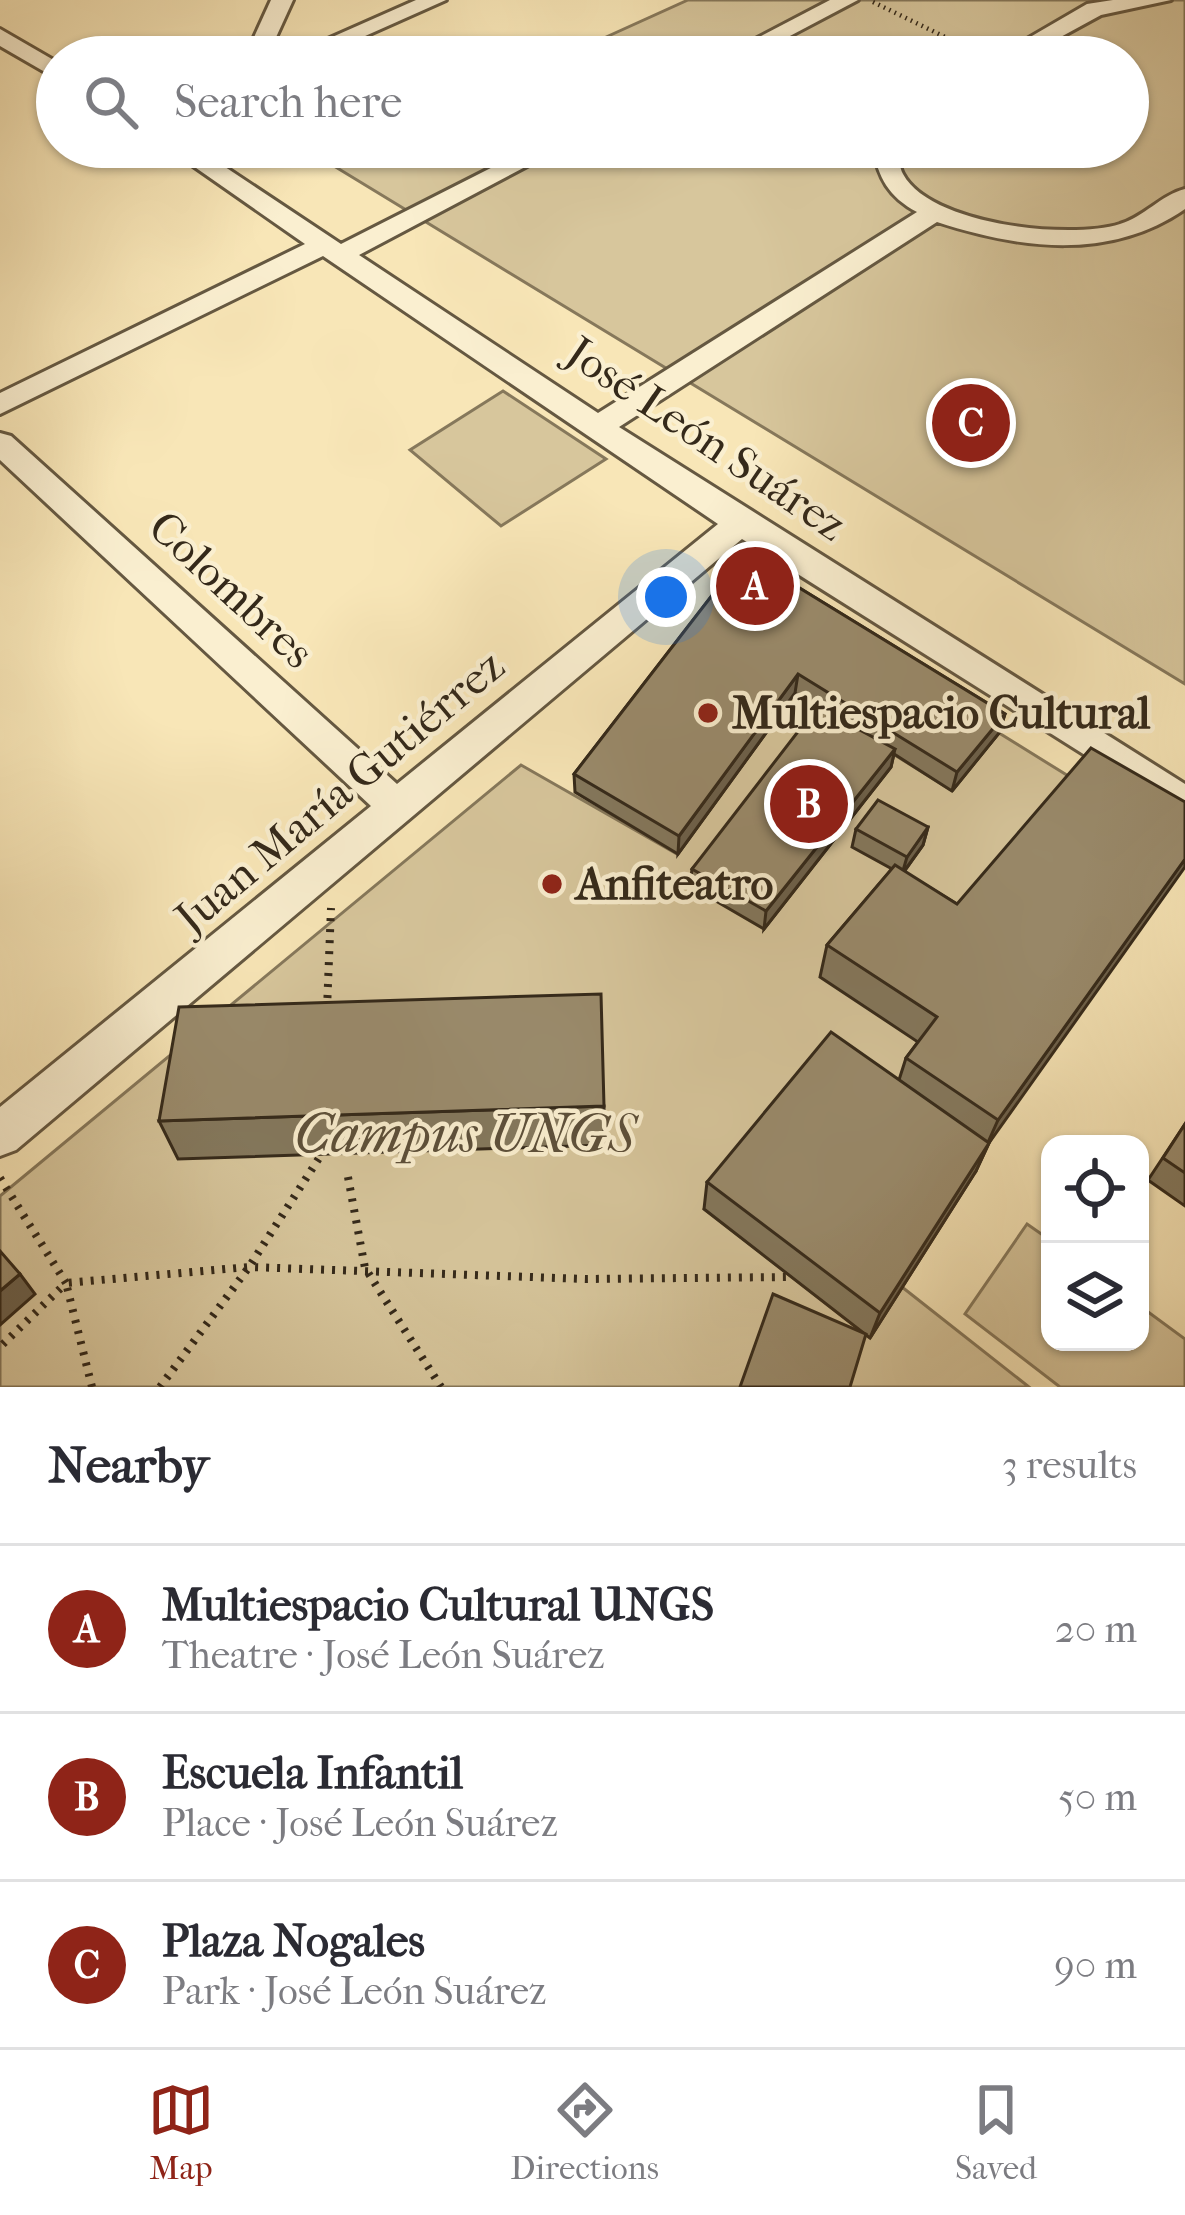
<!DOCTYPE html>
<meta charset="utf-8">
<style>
:root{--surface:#fff;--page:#f2f2f3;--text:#2b2b33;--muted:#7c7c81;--line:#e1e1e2;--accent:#8f2418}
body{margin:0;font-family:"IM FELL French Canon",serif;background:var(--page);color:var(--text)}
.controls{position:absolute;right:36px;bottom:36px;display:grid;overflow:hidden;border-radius:24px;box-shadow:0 3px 9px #0004}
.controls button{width:108px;height:108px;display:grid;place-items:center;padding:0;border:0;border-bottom:3px solid var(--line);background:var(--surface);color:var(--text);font:60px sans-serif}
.you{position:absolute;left:666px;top:597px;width:42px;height:42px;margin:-30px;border:9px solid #fff;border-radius:50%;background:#1a73e8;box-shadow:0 0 0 18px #1a73e833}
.badge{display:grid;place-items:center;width:78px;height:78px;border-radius:50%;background:var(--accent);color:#fff;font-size:39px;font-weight:700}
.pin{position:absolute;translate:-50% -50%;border:6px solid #fff;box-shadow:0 3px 12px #0006}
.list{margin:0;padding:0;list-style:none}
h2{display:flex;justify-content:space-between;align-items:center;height:156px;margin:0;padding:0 48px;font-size:51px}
h2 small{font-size:39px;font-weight:400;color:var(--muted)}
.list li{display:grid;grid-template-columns:78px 1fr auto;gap:36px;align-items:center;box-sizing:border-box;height:168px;padding:0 48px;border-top:3px solid var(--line)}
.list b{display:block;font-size:45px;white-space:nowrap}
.list p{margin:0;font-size:39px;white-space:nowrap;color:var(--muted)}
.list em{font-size:39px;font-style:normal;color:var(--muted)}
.icon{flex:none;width:66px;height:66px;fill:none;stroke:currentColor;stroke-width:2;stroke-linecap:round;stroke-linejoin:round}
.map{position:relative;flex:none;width:1185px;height:1387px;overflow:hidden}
.search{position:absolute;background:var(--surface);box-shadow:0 3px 9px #0004;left:36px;right:36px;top:36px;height:132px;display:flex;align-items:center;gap:30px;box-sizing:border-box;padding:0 42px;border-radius:66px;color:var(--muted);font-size:45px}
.sheet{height:660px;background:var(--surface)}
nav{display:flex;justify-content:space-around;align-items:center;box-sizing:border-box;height:168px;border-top:3px solid var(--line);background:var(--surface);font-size:33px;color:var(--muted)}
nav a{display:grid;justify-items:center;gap:6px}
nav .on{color:var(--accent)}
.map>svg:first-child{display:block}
.green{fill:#d7c69c;stroke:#86785b;stroke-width:3}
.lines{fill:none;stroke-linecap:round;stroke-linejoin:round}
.minor-casing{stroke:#655841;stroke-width:6}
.path-far1{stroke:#34291a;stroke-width:4.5;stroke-dasharray:1.5 4.5;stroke-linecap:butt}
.path{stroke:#34291a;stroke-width:8;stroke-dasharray:3 8;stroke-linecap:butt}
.minor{fill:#faefd0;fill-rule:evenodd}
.wall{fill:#84785d;stroke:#34291a;stroke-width:3}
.shaded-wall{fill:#6c614c;stroke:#34291a;stroke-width:3}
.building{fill:#9a8b6c;stroke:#34291a;stroke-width:3}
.poi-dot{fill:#8f2418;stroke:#faefd0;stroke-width:4.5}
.labels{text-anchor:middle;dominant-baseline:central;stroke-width:9;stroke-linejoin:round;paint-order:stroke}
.street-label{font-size:45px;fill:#34291a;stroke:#faefd0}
.poi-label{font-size:45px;font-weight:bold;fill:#34291a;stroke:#faefd0;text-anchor:start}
.near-park-label{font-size:54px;font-style:italic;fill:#5d503a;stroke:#faefd0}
</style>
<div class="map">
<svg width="1185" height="1387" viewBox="0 0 1185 1387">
<rect width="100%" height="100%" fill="#f8e6b7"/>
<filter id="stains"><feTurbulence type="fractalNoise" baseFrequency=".00167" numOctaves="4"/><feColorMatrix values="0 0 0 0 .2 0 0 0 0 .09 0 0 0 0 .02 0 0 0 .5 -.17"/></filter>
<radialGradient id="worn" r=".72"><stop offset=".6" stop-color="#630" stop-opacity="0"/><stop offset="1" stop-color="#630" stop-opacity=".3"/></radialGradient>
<g class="green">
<polygon points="688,0 1185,0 1185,684 329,163 364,147 1128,147 1128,57 562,57"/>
<polygon points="503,391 606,459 501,526 410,450"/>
<polygon points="795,693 951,790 999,733 1078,782 976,1171 823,1063 704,1209 869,1337 902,1287 1029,1387 0,1387 0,1196 521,765 677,854"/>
<polygon points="1027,1224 1050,1240 1050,1342 1140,1342 1140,1306 1185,1339 1185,1387 1060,1387 965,1314"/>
</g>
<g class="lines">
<g class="minor-casing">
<g id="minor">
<polygon points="271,0 293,0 267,57 245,57"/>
<polygon points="416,0 446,0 318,57 287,57"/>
<polygon points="830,0 858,0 750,57 721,57"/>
<polygon points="1113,0 1171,0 1101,15 1024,57 996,57 1087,4"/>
<polygon points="0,29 57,62 57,79 0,46"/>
<path d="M166 147H195L341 244 532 147H563L359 255 598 413 917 212C889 197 878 178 873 147H897C899 155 899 167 903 174 930 225 1070 240 1120 224 1144 217 1161 195 1185 189V209C1110 261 1020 249 937 222L619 427 1185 784V818L742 539 16 1150 0 1156V1107L371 806 0 460V433L11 436 397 784 718 524 323 256 0 414V393L305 244Z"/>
</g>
</g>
<polyline class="path-far1" points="873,2 980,54"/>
<g class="path">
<polyline points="327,1009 331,908"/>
<polyline points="348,1177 365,1268 441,1387"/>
<polyline points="0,1178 66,1283 0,1347"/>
<polyline points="92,1387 66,1283 249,1267 586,1279 789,1277"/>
<polyline points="160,1387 249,1267 321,1155"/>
</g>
<use href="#minor" class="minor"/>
</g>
<g class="wall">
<polygon points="744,554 1005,714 999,733 952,791 894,754 891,767 764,929 690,886 692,869 827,713 795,693 678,854 575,792 574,774"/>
<polygon points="1185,802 989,1143 976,1171 870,1338 704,1209 707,1182 899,1080 906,1058 918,1042 820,977 827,945 892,869 852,847 856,829 928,827 923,845 904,872 957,904"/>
<polygon points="604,1106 604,1145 178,1159 159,1121"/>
<polygon points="1185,1124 1185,1206 1148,1180"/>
</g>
<g class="shaded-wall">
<polygon points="798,674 795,693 678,854 679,836"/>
<polygon points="1005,714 999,733 952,791 957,772"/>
<polygon points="895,749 891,767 764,929 766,911"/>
<polygon points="928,827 923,845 902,874 907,857"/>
<polygon points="1185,859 1185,867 989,1143 976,1171 870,1338 880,1313 985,1149 998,1120"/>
<polygon points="20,1274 35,1294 0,1325 0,1291"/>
</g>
<g class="building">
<polygon points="744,554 1005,714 957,772 798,674 679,836 574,774"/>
<polygon points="817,707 895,749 766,911 692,869"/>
<polygon points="1091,748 1185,802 1185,859 998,1120 906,1058 937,1017 827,945 895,865 957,904"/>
<polygon points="878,800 928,827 907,857 856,829"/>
<polygon points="601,994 604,1106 159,1121 179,1007"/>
<polygon points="831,1032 989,1143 880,1313 707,1182"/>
<polygon points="1185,1124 1185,1173 1163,1158"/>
<polygon points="0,1251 20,1274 0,1291"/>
<polygon points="773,1294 866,1334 850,1387 740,1387"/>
</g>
<g class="poi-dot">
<circle cx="708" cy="713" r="12"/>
<circle cx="552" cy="884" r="12"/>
</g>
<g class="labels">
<g class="street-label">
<text transform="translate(706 439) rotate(34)">José León Suárez</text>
<text transform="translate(231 590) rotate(43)">Colombres</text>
<text transform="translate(340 792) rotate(-40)">Juan María Gutiérrez</text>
</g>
<g class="poi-label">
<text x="732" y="713">Multiespacio Cultural</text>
<text x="576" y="884">Anfiteatro</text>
</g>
<g class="near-park-label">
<text x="465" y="1134">Campus UNGS</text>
</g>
</g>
<rect width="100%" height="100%" filter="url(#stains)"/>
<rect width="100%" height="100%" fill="url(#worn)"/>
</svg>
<div class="controls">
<button><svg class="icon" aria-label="locate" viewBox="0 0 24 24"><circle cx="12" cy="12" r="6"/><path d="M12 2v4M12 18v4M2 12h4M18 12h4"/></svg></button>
<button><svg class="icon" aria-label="layers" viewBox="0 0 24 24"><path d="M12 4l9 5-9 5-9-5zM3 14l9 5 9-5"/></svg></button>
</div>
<div class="you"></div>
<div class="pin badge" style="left:755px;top:586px">A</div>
<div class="pin badge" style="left:809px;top:804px">B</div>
<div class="pin badge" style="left:971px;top:423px">C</div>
<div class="search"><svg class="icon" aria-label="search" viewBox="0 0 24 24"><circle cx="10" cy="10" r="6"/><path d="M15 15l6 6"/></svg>Search here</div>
</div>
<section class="sheet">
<h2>Nearby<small>3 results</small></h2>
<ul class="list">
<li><span class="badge">A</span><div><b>Multiespacio Cultural UNGS</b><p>Theatre · José León Suárez</p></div><em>20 m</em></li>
<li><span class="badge">B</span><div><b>Escuela Infantil</b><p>Place · José León Suárez</p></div><em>50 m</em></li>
<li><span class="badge">C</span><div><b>Plaza Nogales</b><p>Park · José León Suárez</p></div><em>90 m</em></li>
</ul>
</section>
<nav>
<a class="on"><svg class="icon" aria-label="map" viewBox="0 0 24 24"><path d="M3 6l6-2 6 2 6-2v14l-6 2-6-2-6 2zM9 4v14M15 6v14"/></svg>Map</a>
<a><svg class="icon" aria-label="directions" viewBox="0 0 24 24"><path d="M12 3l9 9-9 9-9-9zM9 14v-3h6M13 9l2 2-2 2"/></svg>Directions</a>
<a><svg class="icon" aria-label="saved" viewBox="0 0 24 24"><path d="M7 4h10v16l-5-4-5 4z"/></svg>Saved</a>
</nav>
